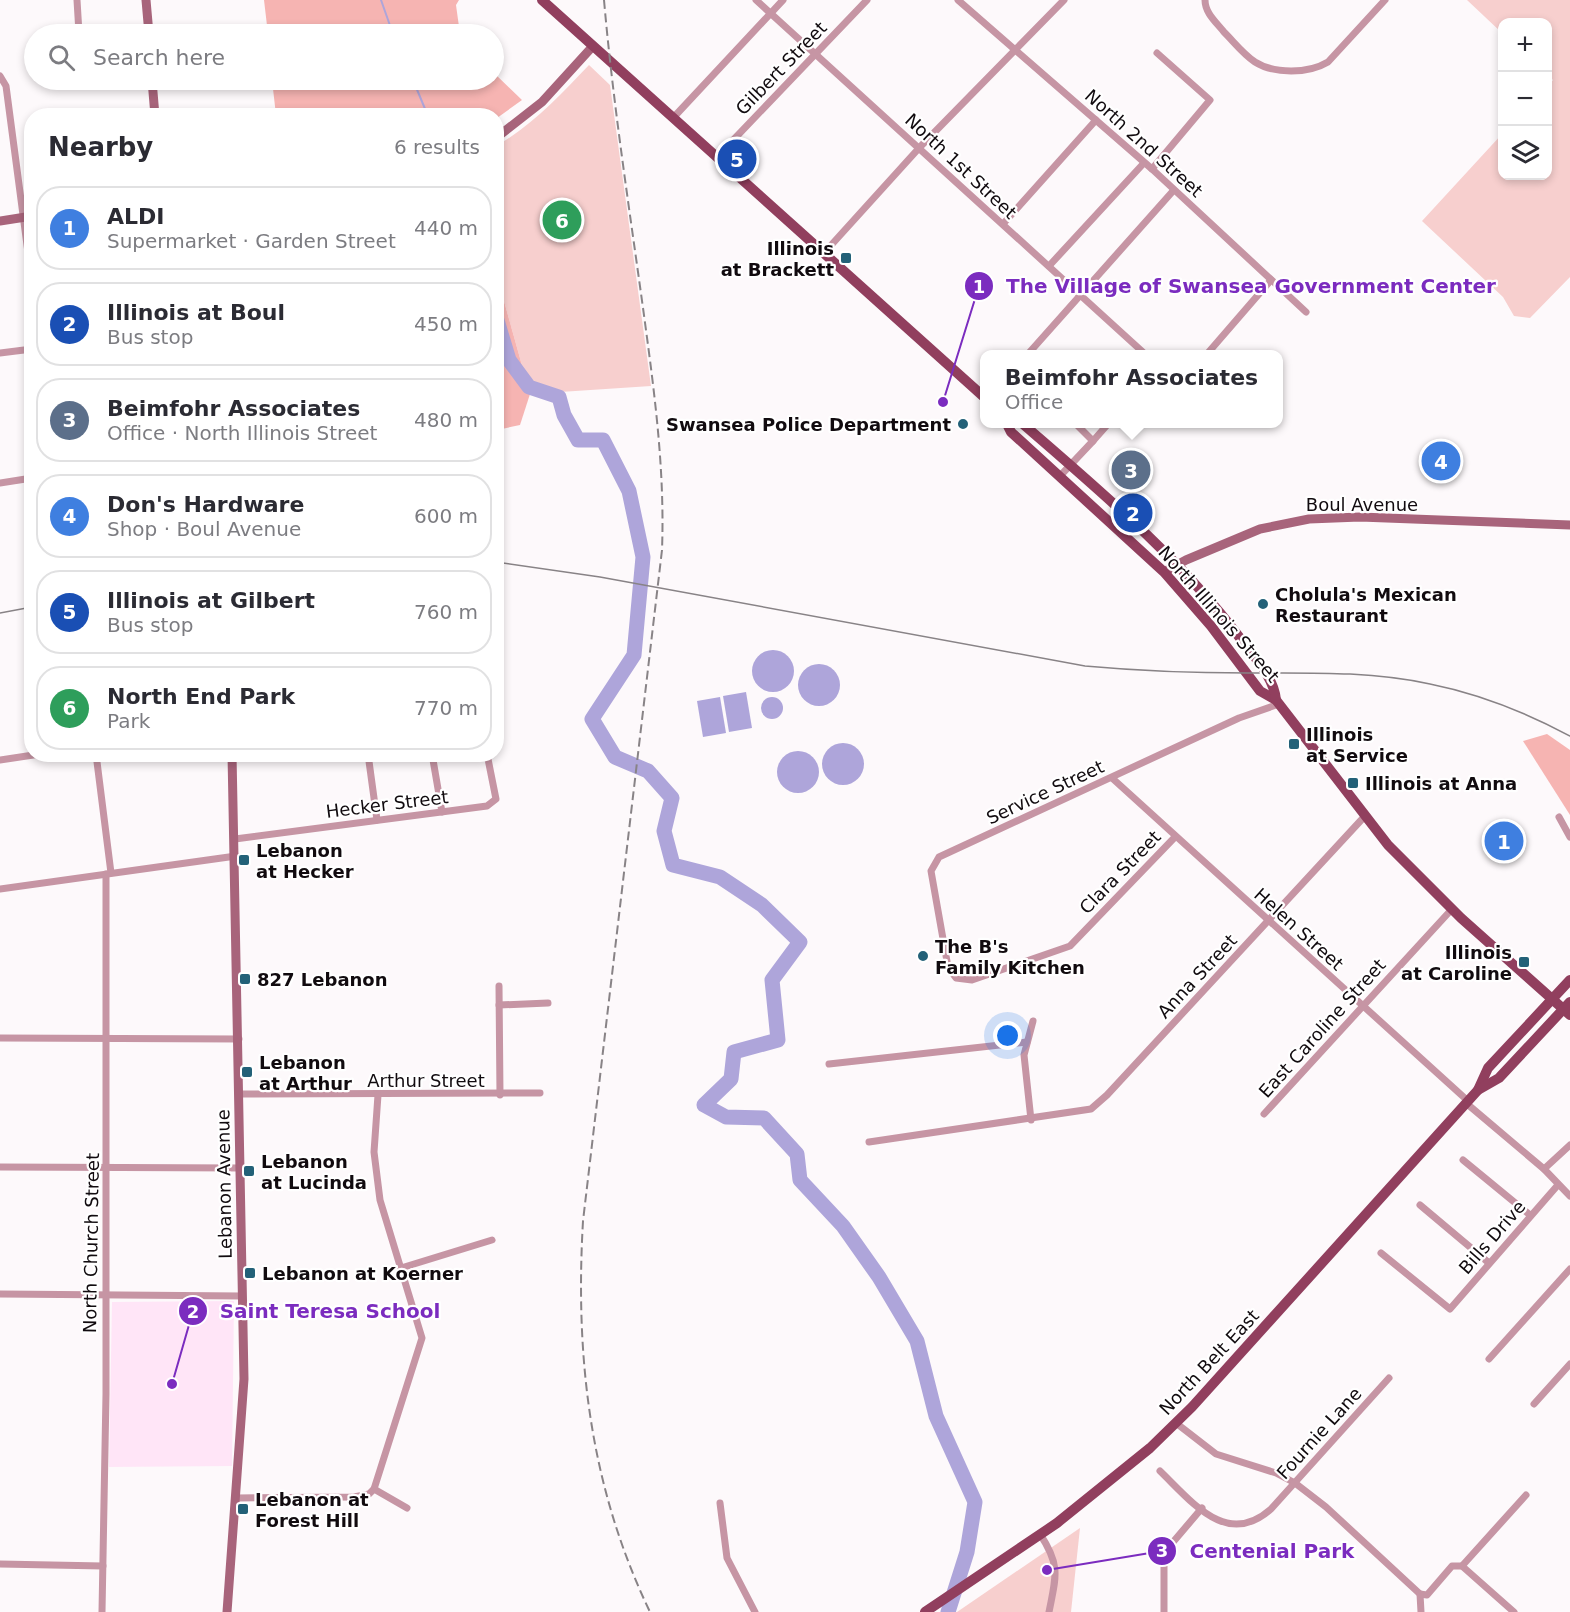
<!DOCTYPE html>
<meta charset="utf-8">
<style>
:root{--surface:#fff;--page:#f7f7f7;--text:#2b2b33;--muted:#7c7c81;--line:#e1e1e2;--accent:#1a73e8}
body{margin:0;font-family:"DejaVu Sans",sans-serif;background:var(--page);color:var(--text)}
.controls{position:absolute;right:18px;top:18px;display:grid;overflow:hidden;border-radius:12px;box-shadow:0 3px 9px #0003}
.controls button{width:54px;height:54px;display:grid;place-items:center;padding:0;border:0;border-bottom:2px solid var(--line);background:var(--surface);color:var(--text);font:30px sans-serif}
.you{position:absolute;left:1008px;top:1036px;width:21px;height:21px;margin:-15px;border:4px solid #fff;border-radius:50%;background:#1a73e8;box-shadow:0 0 0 9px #1a73e833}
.badge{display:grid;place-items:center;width:39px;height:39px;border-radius:50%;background:var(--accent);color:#fff;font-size:20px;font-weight:700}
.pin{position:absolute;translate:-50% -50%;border:3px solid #fff;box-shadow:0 2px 6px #0006}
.popup{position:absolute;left:980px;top:350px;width:303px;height:78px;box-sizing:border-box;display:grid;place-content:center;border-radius:12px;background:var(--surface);filter:drop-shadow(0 2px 4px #0005);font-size:20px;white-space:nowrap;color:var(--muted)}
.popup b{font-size:22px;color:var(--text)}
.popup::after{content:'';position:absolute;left:50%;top:100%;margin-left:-12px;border:12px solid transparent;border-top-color:var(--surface)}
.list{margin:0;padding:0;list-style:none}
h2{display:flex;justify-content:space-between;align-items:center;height:78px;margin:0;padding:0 24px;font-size:26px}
h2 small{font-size:20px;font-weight:400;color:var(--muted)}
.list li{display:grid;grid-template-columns:39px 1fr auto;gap:18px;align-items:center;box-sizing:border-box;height:84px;margin:0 12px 12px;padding:0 12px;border:2px solid var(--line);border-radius:24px}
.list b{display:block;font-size:22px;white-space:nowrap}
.list p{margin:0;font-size:20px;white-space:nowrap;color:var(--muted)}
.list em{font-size:20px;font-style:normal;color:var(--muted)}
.icon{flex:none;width:33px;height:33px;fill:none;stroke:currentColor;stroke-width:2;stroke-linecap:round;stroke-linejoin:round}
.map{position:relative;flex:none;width:1570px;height:1612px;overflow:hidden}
.search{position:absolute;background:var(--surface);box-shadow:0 3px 9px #0003;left:24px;top:24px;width:480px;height:66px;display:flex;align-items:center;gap:15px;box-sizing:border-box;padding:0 21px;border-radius:33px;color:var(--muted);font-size:22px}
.panel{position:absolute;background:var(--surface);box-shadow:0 3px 9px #0003;left:24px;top:108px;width:480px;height:654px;border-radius:24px}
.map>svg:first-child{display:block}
.built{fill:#ffe5f7}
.green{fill:#f7cfce}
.forest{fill:#f6b4b2}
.water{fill:#aea5da}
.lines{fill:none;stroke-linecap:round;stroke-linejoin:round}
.stream{stroke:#aea5da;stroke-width:2}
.river{stroke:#aea5da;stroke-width:15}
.street{stroke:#c695a4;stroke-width:7}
.secondary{stroke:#a8647b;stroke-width:9}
.primary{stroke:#913f5e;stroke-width:10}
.tram{stroke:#888386;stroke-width:1.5}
.rail{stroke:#888386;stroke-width:2;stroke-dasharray:9 4.5;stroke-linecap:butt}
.poi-dot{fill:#236178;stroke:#fff;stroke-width:2}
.labels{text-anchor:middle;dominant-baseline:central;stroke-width:4.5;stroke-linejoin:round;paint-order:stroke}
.street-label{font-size:18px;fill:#110b0f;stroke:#fff}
.poi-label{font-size:18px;font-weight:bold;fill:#110b0f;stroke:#fff;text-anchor:start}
.leader{fill:none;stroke:#7b2cbf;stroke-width:2}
.callout-dot{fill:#7b2cbf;stroke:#fff;stroke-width:2}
.mark-label{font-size:18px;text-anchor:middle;font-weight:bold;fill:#fff}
.callout-label{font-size:20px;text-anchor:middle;font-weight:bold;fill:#7b2cbf;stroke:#fff;stroke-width:4.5;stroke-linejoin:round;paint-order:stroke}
</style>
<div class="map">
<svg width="1570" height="1612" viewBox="0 0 1570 1612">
<rect width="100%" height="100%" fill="#fdf9fb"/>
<polygon class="built" points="234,1301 232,1466 109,1467 112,1302"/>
<g class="green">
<polygon points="1467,0 1570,0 1570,277 1530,318 1514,316 1503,297 1422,221 1502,134 1502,176 1548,176 1548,86 1553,80 1548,75 1548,22 1502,22 1502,33"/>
<path d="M589 65 610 85 651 386 530 394 504 301 497 294 496 146C533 125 560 95 589 65Z"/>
<polygon points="1080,1528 1071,1612 957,1612"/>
</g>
<g class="forest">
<polygon points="264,0 459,0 456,5 460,34 268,34"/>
<polygon points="494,73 522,100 497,118 496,116 276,115 272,80 494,80"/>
<polygon points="497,294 504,301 530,394 520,425 497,430"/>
<polygon points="1547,734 1570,750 1570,815 1523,741"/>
</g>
<g class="water">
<circle cx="773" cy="671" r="21"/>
<circle cx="819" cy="685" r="21"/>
<polygon points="746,692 752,728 729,732 723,696"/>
<polygon points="720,697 726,733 703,737 697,701"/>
<circle cx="772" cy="708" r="11"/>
<circle cx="843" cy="764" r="21"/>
<circle cx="798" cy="772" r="21"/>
</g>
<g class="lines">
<g class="stream">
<polyline points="381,0 393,34"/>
<polyline points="413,80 428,116"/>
</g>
<polyline class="river" points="496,317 509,360 529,387 559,397 564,415 578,440 603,440 629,491 643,557 634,655 592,719 615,757 648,771 672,798 664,831 673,865 720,877 762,905 800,942 772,980 778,1040 734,1052 731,1079 704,1105 726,1117 764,1118 797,1154 800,1180 843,1226 879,1277 917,1341 936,1416 975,1502 967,1552 948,1612"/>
<g class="street">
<polyline points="77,0 79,33"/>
<polyline points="756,0 1145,354"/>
<polyline points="958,0 1152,169 1306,312"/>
<path d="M1205 0C1205 13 1216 22 1224 32 1234 42 1243 54 1255 62 1274 74 1308 74 1328 62L1385 0"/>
<polyline points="0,76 6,86 32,283"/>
<polyline points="673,118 783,0"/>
<polyline points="717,157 867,0"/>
<polyline points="1152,169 1210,100 1157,53"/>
<polyline points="1003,224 1096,120"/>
<polyline points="824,253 920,147 1064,0"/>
<polyline points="1049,266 1143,164"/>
<polyline points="0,353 32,349"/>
<polyline points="1028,354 1173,191"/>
<polyline points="1078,354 1085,354"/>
<polyline points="1207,354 1271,280"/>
<polyline points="1076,424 1093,441 1108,424"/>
<polyline points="1060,476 1093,441"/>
<polyline points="0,483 32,478"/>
<polyline points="96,754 111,873"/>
<polyline points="368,754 377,820"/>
<polyline points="432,754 442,812"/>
<polyline points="0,760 40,754"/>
<polyline points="1112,778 1468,1101"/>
<polyline points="1559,817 1570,837"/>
<polyline points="1175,837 1070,946 972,980 956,978 948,967 931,871 939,857 1239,718 1279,704"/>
<polyline points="235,839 487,806 496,799 487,754"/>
<polyline points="0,889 236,856"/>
<polyline points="499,986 500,1095"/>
<polyline points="499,1005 548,1003"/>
<polyline points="0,1038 239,1039"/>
<polyline points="829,1064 1027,1042"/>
<polyline points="240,1094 540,1093"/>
<polyline points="1466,1103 1544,1169 1570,1196"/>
<polyline points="1264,1114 1452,909"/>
<polyline points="1031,1120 1024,1055 1033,1021"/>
<polyline points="869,1142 1091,1109 1107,1095 1364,817"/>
<polyline points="1463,1160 1530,1215"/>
<polyline points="0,1167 241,1168"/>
<polyline points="1544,1169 1570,1145"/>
<polyline points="1420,1205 1489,1263"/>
<polyline points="1381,1253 1450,1309 1557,1186"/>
<polyline points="401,1268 492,1240"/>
<polyline points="0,1294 242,1296"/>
<polyline points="1489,1359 1570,1269"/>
<polyline points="1534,1404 1570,1364"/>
<polyline points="1176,1423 1216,1454 1276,1473 1295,1483 1326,1507 1420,1594 1421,1612"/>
<path d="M1160 1471C1193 1503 1227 1548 1271 1509L1389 1378"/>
<polyline points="374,1489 407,1508"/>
<polyline points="236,1498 354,1497 369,1494 374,1489 422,1338 380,1200 374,1152 378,1095"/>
<polyline points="720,1503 727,1558 755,1612"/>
<path d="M1040 1534C1061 1566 1056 1576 1049 1612"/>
<polyline points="0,1564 103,1566"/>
<polyline points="1462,1566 1514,1612"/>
<polyline points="1420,1594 1427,1595 1452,1566 1462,1566 1526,1495"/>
<polyline points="102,1612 106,1394 106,874"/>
<polyline points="1164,1612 1164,1566 1168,1548 1202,1508"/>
</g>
<g class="secondary">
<polyline points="146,0 149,34"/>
<polyline points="152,80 155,116"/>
<polyline points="496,138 542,102 593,46"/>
<polyline points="0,221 32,216"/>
<polyline points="1164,572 1186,560 1260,529 1309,519 1360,517 1570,525"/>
<polyline points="227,1612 244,1379 232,754"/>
</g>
<g class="primary">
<polyline points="542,0 984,397"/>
<polyline points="1007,424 1011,432 1164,572 1211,626 1260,691 1276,700 1388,845 1461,918 1570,1015"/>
<path d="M1023 424C1100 491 1178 556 1240 638 1254 657 1274 677 1276 700"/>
<polyline points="1478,1090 1488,1068 1570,980"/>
<polyline points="925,1612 1057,1523 1150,1448 1192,1407 1478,1090 1499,1078 1570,1002"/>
</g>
<g class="tram">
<path d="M496 562 600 577 1085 666C1140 671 1193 673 1248 673 1309 673 1370 671 1430 684 1480 694 1525 712 1570 736"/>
<polyline points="0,613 32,607"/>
</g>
<path class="rail" d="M604 0C613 103 629 206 643 308 654 389 665 468 662 550L583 1221C575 1358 590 1487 650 1612"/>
</g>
<g class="poi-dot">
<rect x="840" y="252" width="12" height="12" rx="3"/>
<circle cx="963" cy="424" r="6"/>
<circle cx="1263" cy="604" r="6"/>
<rect x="1288" y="738" width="12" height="12" rx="3"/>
<rect x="1347" y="777" width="12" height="12" rx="3"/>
<rect x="238" y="854" width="12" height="12" rx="3"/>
<circle cx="923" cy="956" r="6"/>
<rect x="1518" y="956" width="12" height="12" rx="3"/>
<rect x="239" y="973" width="12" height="12" rx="3"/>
<rect x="241" y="1066" width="12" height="12" rx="3"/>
<rect x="243" y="1165" width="12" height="12" rx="3"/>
<rect x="244" y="1267" width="12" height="12" rx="3"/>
<rect x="237" y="1503" width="12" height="12" rx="3"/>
</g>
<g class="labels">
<g class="street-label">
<text transform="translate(781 68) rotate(-46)">Gilbert Street</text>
<text transform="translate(1144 143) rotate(42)">North 2nd Street</text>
<text transform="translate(961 166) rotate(43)">North 1st Street</text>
<text x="1362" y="504">Boul Avenue</text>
<text transform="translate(1219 614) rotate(49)">North Illinois Street</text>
<text transform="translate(1045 792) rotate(-25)">Service Street</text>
<text transform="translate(387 804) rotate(-7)">Hecker Street</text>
<text transform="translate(1120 872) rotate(-46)">Clara Street</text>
<text transform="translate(1299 929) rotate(42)">Helen Street</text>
<text transform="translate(1197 976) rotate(-47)">Anna Street</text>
<text transform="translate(1322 1028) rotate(-48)">East Caroline Street</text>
<text x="426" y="1080">Arthur Street</text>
<text transform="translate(224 1184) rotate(-91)">Lebanon Avenue</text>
<text transform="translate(1492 1237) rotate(-49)">Bills Drive</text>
<text transform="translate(91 1243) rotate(-89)">North Church Street</text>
<text transform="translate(1209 1362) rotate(-47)">North Belt East</text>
<text transform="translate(1319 1433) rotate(-48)">Fournie Lane</text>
</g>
<g class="poi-label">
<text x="834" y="248" text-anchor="end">Illinois<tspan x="834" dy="21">at Brackett</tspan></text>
<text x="951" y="424" text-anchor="end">Swansea Police Department</text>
<text x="1275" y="594">Cholula's Mexican<tspan x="1275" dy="21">Restaurant</tspan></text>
<text x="1306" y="734">Illinois<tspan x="1306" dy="21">at Service</tspan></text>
<text x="1365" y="783">Illinois at Anna</text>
<text x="256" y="850">Lebanon<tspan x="256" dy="21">at Hecker</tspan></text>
<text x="935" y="946">The B's<tspan x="935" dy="21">Family Kitchen</tspan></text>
<text x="1512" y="952" text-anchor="end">Illinois<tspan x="1512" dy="21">at Caroline</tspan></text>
<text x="257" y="979">827 Lebanon</text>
<text x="259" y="1062">Lebanon<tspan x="259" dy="21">at Arthur</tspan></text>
<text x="261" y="1161">Lebanon<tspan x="261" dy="21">at Lucinda</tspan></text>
<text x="262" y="1273">Lebanon at Koerner</text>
<text x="255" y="1499">Lebanon at<tspan x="255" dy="21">Forest Hill</tspan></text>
</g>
</g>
<path class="leader" d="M943 402L979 286M172 1384L193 1311M1047 1570L1162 1551"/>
<g class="callout-dot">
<circle cx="943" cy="402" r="6"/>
<circle cx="172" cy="1384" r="6"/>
<circle cx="1047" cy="1570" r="6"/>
<circle cx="979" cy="286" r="15"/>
<circle cx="193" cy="1311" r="15"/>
<circle cx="1162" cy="1551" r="15"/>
</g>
<g class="mark-label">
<text x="979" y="293">1</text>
<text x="193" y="1318">2</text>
<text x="1162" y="1557">3</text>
</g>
<g class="callout-label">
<text x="1251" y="293">The Village of Swansea Government Center</text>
<text x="330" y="1318">Saint Teresa School</text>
<text x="1272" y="1558">Centenial Park</text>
</g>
</svg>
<div class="controls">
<button>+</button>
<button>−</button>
<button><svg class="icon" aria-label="layers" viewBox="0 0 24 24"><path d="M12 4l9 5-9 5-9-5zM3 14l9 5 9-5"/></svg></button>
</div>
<div class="you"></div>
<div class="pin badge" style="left:1504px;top:841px;background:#3f7fe0">1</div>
<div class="pin badge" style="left:1133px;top:513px;background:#1a4fb4">2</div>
<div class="pin badge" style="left:1131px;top:470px;background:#5c6f8a">3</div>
<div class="popup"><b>Beimfohr Associates</b>Office</div>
<div class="pin badge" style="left:1441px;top:461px;background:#3f7fe0">4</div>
<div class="pin badge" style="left:737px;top:159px;background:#1a4fb4">5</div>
<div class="pin badge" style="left:562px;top:220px;background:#2e9e5b">6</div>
<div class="search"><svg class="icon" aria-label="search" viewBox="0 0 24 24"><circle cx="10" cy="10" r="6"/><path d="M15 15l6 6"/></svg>Search here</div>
<section class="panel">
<h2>Nearby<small>6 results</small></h2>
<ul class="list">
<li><span class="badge" style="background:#3f7fe0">1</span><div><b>ALDI</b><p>Supermarket · Garden Street</p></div><em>440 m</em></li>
<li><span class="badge" style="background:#1a4fb4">2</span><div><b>Illinois at Boul</b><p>Bus stop</p></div><em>450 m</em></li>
<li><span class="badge" style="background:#5c6f8a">3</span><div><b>Beimfohr Associates</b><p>Office · North Illinois Street</p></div><em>480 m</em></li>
<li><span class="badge" style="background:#3f7fe0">4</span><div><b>Don's Hardware</b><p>Shop · Boul Avenue</p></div><em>600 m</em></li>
<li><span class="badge" style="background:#1a4fb4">5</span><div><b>Illinois at Gilbert</b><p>Bus stop</p></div><em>760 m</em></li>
<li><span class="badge" style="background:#2e9e5b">6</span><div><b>North End Park</b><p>Park</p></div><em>770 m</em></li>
</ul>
</section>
</div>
